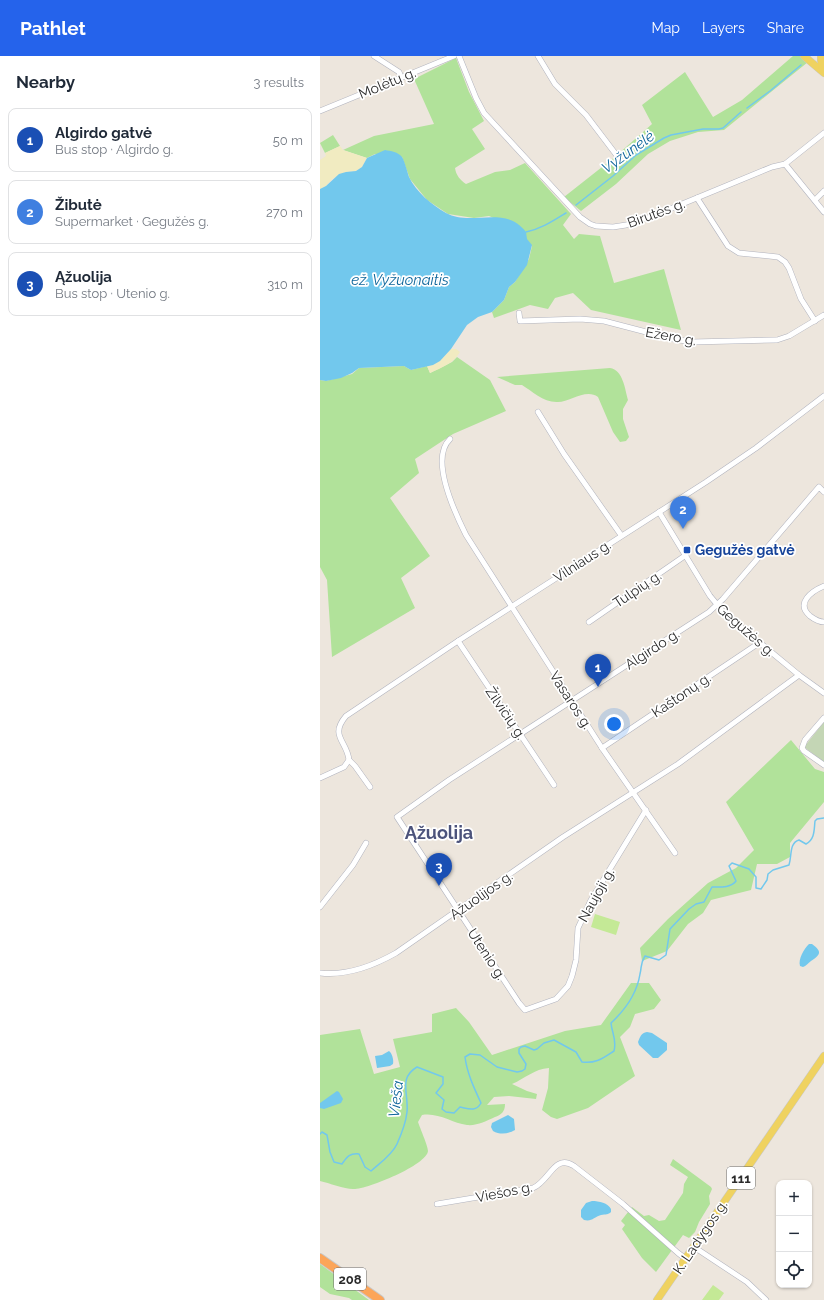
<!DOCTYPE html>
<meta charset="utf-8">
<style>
:root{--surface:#fff;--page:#f2f2f3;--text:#1f2937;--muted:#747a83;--line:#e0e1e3;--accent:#2563eb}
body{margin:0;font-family:Raleway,sans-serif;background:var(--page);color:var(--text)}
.controls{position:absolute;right:12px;bottom:12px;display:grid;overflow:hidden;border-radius:8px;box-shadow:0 1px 3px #0004}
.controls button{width:36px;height:36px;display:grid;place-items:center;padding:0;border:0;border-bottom:1px solid var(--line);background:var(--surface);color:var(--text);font:20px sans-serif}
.you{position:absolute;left:294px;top:668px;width:14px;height:14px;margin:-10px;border:3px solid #fff;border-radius:50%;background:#1a73e8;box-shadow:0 0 0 6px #1a73e833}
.badge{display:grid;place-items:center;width:26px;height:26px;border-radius:50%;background:var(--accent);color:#fff;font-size:13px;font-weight:700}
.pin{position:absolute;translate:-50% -33px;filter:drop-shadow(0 1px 2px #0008)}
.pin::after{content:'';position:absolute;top:21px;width:14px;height:12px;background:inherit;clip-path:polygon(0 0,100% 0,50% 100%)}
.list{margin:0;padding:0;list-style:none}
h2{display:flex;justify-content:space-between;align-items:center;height:52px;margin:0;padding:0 16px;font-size:17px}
h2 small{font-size:13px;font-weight:400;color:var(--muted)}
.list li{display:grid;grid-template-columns:26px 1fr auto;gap:12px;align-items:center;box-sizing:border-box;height:64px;margin:0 8px 8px;padding:0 8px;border:1px solid var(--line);border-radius:8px}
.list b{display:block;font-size:15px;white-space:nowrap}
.list p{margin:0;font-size:13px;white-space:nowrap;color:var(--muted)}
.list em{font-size:13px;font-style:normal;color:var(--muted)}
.icon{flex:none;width:22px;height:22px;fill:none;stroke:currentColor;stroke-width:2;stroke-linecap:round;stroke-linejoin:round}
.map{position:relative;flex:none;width:504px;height:1244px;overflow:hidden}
header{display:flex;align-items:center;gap:24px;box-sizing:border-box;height:56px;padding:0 20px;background:var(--accent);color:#fff}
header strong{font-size:19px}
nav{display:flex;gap:22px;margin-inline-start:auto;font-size:14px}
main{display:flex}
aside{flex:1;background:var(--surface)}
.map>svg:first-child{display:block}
.green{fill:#b1e29a}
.sand{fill:#f1ebc1}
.cemetery{fill:#c4d6b5}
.pitch{fill:#c4e996}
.water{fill:#72c8ed}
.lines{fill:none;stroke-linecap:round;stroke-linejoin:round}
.stream{stroke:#72c8ed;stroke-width:1.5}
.minor-casing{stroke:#b1b3be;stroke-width:6}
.major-casing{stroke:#c8c8c8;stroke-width:8}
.highway-casing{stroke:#c8c8c8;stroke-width:10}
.minor{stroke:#fff;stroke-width:5}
.major{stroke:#efd260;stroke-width:7}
.highway{stroke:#fca559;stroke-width:8}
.transit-dot{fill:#1a4fb4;stroke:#fff;stroke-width:1.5}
.labels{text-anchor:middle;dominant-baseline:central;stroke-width:3.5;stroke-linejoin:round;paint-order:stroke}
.shield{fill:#fff;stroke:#6b6b6b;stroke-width:1}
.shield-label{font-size:13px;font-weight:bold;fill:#2b2b2b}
.street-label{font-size:14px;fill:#2b2b2b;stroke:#fff}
.transit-label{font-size:14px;font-weight:bold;fill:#164399;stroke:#fff;text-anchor:start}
.water-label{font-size:15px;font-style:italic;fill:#0f669b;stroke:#fff}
.district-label{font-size:18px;font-weight:bold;fill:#4c537b;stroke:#fff}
</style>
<header>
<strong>Pathlet</strong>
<nav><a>Map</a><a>Layers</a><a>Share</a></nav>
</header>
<main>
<aside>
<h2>Nearby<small>3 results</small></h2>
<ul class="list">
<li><span class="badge" style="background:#1a4fb4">1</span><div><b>Algirdo gatvė</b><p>Bus stop · Algirdo g.</p></div><em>50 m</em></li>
<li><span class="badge" style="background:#3f7fe0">2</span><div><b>Žibutė</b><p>Supermarket · Gegužės g.</p></div><em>270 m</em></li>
<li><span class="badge" style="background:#1a4fb4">3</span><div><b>Ąžuolija</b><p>Bus stop · Utenio g.</p></div><em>310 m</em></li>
</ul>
</aside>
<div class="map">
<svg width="504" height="1244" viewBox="0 0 504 1244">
<rect width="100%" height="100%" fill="#ede6dd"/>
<g class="green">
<polygon points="473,0 481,0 488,6 404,74 378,76 350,85 328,98 296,128 261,155 244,141 296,100 332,68 322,49 365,16 393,61 422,44"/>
<path d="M136 2 149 36 164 65 152 73 165 93 135 112C136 119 140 124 146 128L175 116 190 114 205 107 251 158 243 169 254 183 259 178 280 180 294 227 344 213 361 274 271 254 253 237 235 242 228 253 210 249 174 262 172 256 184 244 189 231 195 226 209 203 212 190 206 183V176L169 160 154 162 128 158 107 144 90 123 82 101 55 98 47 102 23 94 54 80 114 68 94 23Z"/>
<polygon points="13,79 20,90 5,97 0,87"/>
<polygon points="137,301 170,324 186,355 133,378 95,403 99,417 70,442 110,500 81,522 95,552 12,601 7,524 0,511 0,324 6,325 32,318 39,312 84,310 91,314 107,310 110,317 132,306"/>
<path d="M290 312C303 314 305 333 308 344L303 353V363L309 381 306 385 300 386 293 376 278 341C266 332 250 346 238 346 224 347 212 335 202 329H195L177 321Z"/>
<polygon points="471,684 495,713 504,716 504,746 470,787 470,801 457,808 437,808 431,834 391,844 383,857 368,868 347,895 322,905 320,892 348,863 388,827 416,812 434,794 406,746"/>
<path d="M311 927H329L341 944 334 953 315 958 310 971 300 981 315 1020 268 1052 237 1063 231 1061 222 1054 228 1032 229 1012C214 1013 206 1022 192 1028L207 1035 217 1038 216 1043 189 1040 174 1041 167 1049 185 1048C185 1056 181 1059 175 1061 166 1065 157 1070 147 1069 132 1067 118 1056 102 1059L98 1066C100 1072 108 1090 108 1095 107 1109 46 1134 33 1133 24 1133 9 1127 0 1125V979L40 973 54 1018 80 1011 73 983 112 976V958L136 952 149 966 172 999 245 975 281 969Z"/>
<polygon points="353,1103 391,1131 392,1133 389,1140 390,1148 379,1166 375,1176 369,1182 363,1179 336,1216 322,1202 302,1173 305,1169 301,1165 312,1151 324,1160 329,1159 339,1165 345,1164 363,1137 364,1128 368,1121 350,1109"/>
<polygon points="0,1208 49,1244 32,1244 29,1242 10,1238 0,1231"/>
</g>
<g class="sand">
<polygon points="20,90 23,94 47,102 42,111 36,115 26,116 12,123 6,130 0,133 0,104 6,100 5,97"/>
<path d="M131 293H136L140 296C134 307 121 312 110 317L107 310C118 308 124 301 131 293Z"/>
</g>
<polygon class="cemetery" points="504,666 504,706 484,691"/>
<g class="pitch">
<polygon points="275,858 300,866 296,879 271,871"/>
<polygon points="393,1229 404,1237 399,1244 382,1244"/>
</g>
<g class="water">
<path d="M65 94C71 95 78 96 82 101 85 106 87 115 89 121 96 136 112 149 126 157 151 171 185 148 206 176L207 183 212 189 207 209 195 226 189 231 184 244 172 256 158 261 147 269 131 293 120 305 113 309 91 314 84 310 39 312 32 317 21 322 6 325 0 324V133L6 130 19 118 26 116 36 115 42 111 47 102Z"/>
<path d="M489 888H492C503 896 500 899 491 905 488 907 486 910 483 911L480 910C478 903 484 893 489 888Z"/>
<path d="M327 976 332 977 347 987V994L338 1002H333L319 989 318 986C320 981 321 977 327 976Z"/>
<path d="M69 995C72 997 74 1004 73 1008L70 1010 57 1012 55 1000 62 999Z"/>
<polygon points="17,1035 19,1036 23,1043 21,1047 4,1053 0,1052 0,1047"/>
<path d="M188 1059 194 1063 195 1074C188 1078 180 1079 173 1075L171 1071 172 1067Z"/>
<path d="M272 1145C279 1145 288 1147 291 1153V1156C288 1159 286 1158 281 1159 274 1161 272 1166 264 1164L261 1161V1154L266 1147Z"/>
</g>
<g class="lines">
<g class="stream">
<polyline points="427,52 450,35 481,9"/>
<polyline points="256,149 293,120 316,99 344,82 351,79 383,73 399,73 403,72 421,56"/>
<path d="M206 176C221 173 233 165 246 157"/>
<path d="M0 1078 2 1076 7 1079 10 1096 14 1106 22 1108C27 1101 29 1097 39 1098L45 1111 51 1115C60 1107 72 1099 77 1088 81 1079 86 1066 87 1056 89 1038 78 1022 97 1011L123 1021V1028L116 1037 124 1044 122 1053 126 1056 134 1057 140 1051C149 1053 156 1056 161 1047 154 1032 147 1017 145 1001L150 998 160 999 177 1011 197 1016 202 1015 205 1013 206 1008 199 997V993L201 991 205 990 214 994 217 993 224 987 234 984 256 996 262 1006C276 1008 283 1002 294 995 297 983 292 978 291 967 305 954 317 937 320 918 322 910 320 908 325 900L339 904 346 899 350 873 369 853 376 848 384 846 392 831C400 831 411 832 416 825L409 810 412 807 429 813 436 821V832L441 833 447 824 448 818 453 814 469 809C472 800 469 787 479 784L486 788C495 783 494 774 495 765L497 763 504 762"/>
</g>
<g class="minor-casing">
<g id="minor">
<polyline points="54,0 79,16 81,21"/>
<polyline points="139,0 156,42 164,57 260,161 270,168 276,170 293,171 306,169 333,160 452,111 465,108 504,77"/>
<polyline points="218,0 235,28 266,59 301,105"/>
<polyline points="0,55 134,0"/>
<polyline points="465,108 504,156"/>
<polyline points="377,142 408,190 419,197 458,201 465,206 469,212 481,243 495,265"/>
<polyline points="495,144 504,135"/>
<polyline points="199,257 200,265 260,263 284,265 353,283 372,286 457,284 469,280 504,259"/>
<polyline points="218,356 244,398 301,479"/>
<path d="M130 383C109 403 135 457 146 479L282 692 355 797"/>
<polyline points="339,456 390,540 405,558 479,619 504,637"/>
<path d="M504 530C492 535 475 547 490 560 494 563 498 566 504 566"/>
<polyline points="269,566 366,499"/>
<polyline points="138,585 234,729"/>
<polyline points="504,662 485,684 482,692 484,695 504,709"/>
<polyline points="282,692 439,587"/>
<polyline points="0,722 24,711 29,704"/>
<path d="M50 731 35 710 29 704C27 685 9 680 26 660L138 585 386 426 436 392 504 340"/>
<polyline points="326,754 271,844 258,872 256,904 252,920 248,930 236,943 205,954 199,947 77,761 129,724 389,556 403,543 499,431 504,436"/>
<polyline points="0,851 33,809 46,787"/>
<path d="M0 917C27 920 53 910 76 897L243 781 358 708 479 619"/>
<path d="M117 1148 213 1132C230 1125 234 1097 254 1110L303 1148 358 1197 366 1203"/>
<polyline points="374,1191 427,1226 446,1244"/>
</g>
</g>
<g class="major-casing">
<g id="major">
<polyline points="484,0 504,17"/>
<polyline points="501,0 501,4 503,15"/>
<polyline points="337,1244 504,1000"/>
</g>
</g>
<g class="highway-casing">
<polyline id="highway" points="0,1202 60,1244"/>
</g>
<use href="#minor" class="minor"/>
<use href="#major" class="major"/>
<use href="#highway" class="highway"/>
</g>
<rect class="transit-dot" x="363" y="490" width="8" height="8" rx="2"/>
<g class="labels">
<g class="shield">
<rect x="407" y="1111" width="28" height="22" rx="3"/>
<rect x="14" y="1212" width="32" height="22" rx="3"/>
</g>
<g class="shield-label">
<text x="421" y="1122">111</text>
<text x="30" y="1223">208</text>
</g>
<g class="street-label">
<text transform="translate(67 27) rotate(-22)">Molėtų g.</text>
<text transform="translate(336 157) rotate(-20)">Birutės g.</text>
<text transform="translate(351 280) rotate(10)">Ežero g.</text>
<text transform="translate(262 505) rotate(-33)">Vilniaus g.</text>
<text transform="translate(317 533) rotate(-34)">Tulpių g.</text>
<text transform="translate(426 574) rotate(41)">Gegužės g.</text>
<text transform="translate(332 593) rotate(-33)">Algirdo g.</text>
<text transform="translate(361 639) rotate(-34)">Kaštonų g.</text>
<text transform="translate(251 644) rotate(57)">Vasaros g.</text>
<text transform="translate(186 657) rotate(56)">Žilvičių g.</text>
<text transform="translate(161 839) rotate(-35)">Ąžuolijos g.</text>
<text transform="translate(276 839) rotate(-61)">Naujoji g.</text>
<text transform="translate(167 898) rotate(57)">Utenio g.</text>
<text transform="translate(184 1136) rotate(-11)">Viešos g.</text>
<text transform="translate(380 1181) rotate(-56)">K. Ladygos g.</text>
</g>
<g class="transit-label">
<text x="375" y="494">Gegužės gatvė</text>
</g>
<g class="water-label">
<text transform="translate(308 96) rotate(-36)">Vyžunėlė</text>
<text x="80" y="224">ež. Vyžuonaitis</text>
<text transform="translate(76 1043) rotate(-83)">Vieša</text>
</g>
<g class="district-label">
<text x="119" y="776">Ąžuolija</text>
</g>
</g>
</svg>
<div class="controls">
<button>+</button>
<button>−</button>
<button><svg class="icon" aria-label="locate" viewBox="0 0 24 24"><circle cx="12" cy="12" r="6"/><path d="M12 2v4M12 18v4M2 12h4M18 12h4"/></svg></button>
</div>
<div class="you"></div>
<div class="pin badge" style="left:278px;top:631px;background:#1a4fb4">1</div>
<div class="pin badge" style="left:363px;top:473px;background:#3f7fe0">2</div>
<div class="pin badge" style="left:119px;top:830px;background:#1a4fb4">3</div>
</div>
</main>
